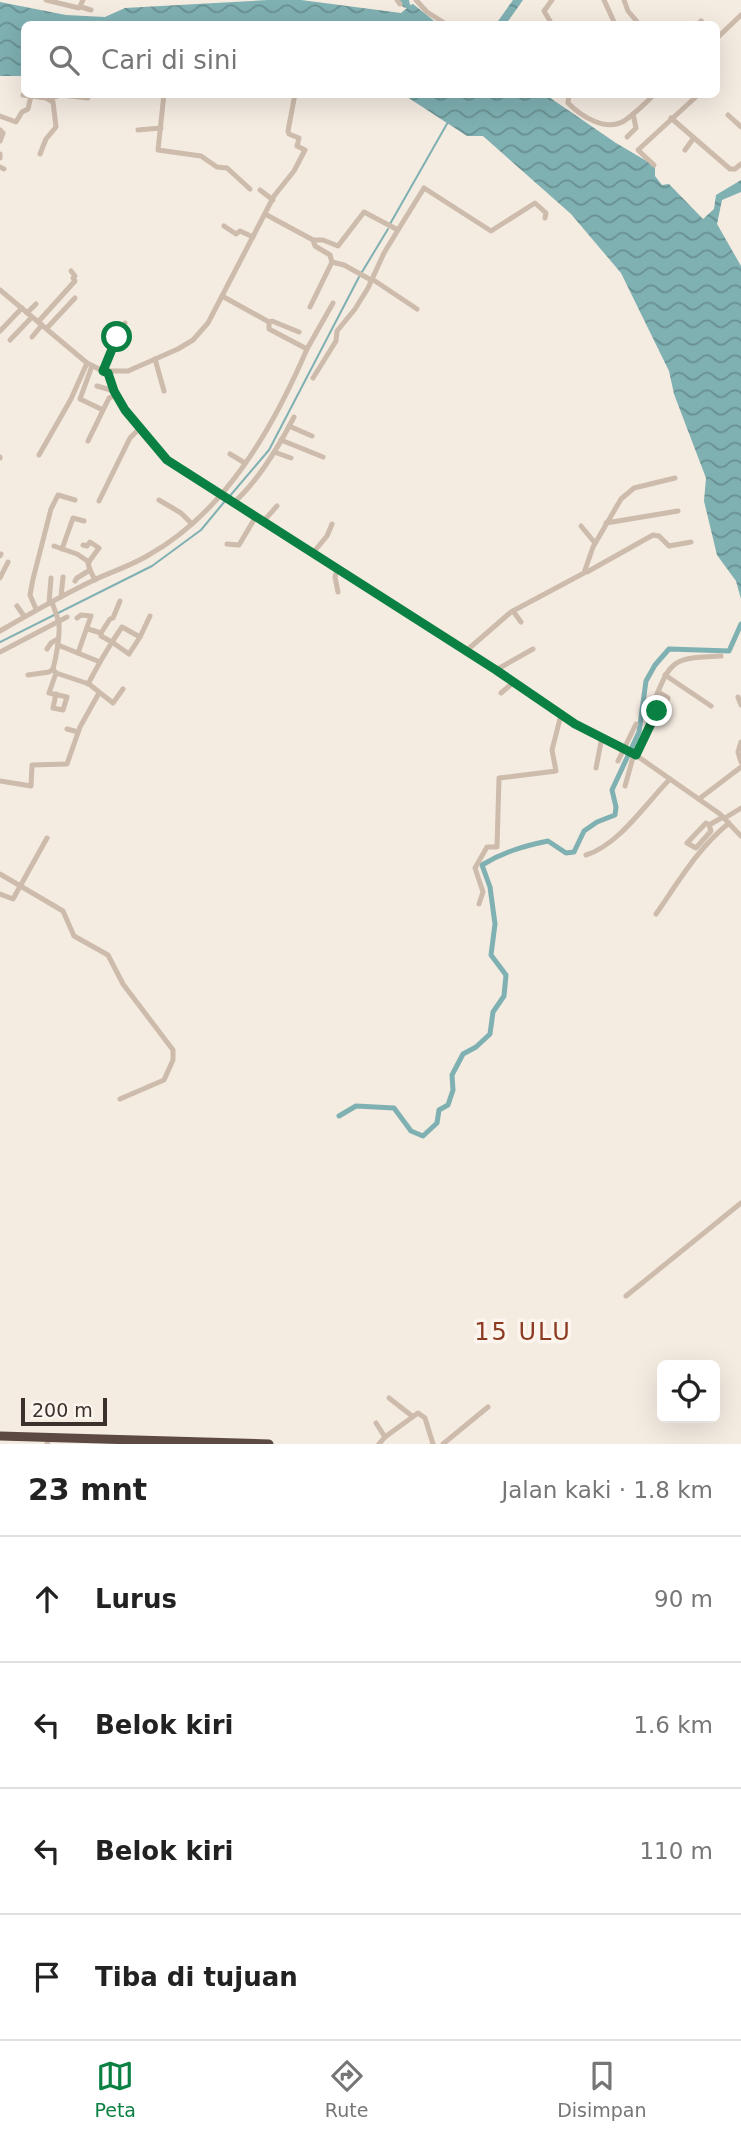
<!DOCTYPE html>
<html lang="id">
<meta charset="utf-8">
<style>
:root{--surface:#fff;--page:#f6f6f6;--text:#222;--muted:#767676;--line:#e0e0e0;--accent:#0b8043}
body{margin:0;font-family:"DejaVu Sans",sans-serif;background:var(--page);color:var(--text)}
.controls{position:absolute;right:21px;bottom:21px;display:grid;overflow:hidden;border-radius:10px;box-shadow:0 7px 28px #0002}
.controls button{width:63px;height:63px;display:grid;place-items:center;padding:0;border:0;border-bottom:2px solid var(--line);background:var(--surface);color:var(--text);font:35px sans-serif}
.scale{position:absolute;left:21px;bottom:18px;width:86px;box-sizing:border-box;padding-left:7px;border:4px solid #3b302b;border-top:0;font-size:19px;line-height:24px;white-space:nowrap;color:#3b302b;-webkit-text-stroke:5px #fbf5ee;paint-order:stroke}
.stop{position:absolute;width:21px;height:21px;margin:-16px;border:5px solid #0b8043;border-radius:50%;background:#fff}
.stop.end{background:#0b8043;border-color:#fff;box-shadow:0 2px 7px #0008}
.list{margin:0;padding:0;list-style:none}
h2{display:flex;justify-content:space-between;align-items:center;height:91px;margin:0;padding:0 28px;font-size:30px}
h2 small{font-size:23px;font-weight:400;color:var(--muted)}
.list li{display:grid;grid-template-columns:46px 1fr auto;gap:21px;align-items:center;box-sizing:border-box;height:126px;padding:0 28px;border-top:2px solid var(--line)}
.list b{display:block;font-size:26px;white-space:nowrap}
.list em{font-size:23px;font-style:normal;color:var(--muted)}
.icon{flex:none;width:38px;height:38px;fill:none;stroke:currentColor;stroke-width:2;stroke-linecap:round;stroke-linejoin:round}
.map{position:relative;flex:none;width:741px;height:1444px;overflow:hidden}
.search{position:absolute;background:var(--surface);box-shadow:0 7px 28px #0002;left:21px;right:21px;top:21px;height:77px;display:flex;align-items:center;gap:18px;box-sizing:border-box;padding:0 24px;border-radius:10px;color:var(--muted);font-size:26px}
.sheet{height:595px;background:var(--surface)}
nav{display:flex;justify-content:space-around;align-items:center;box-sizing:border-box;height:98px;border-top:2px solid var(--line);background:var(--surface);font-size:19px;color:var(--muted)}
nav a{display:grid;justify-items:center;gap:4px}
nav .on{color:var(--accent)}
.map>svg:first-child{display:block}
.water{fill:url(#water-waves)}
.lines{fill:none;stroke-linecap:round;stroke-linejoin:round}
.stream{stroke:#7fb0b2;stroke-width:2}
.river{stroke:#7fb0b2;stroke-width:5}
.minor{stroke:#cdbbac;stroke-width:5}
.highway{stroke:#5c4a42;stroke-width:9}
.route{stroke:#0b8043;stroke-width:9}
.labels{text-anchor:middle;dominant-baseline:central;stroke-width:7;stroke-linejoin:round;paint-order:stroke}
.quarter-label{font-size:24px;letter-spacing:2px;fill:#8c3b22;stroke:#fbf5ee}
</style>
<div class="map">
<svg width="741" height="1444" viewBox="0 0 741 1444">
<defs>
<pattern id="water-waves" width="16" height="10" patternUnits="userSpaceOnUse" patternTransform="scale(1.75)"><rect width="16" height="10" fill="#7fb0b2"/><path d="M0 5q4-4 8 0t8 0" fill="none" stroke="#699091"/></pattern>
</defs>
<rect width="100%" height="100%" fill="#f4ebe1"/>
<g class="water">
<polygon points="268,0 301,0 401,13 407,8 403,7 398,0 409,0 410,5 413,4 438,24 24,24 24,76 0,76 0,2 66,15 105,17 125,8"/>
<polygon points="513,0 523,0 506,24 496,24"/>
<polygon points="404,95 546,95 616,143 655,166 655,176 662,185 669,184 703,219 714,209 716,195 741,180 741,192 722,200 717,224 741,266 741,599 736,581 717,555 704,501 706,478 674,394 669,371 621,273 571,214 483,136 467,136"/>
</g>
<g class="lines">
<g class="stream">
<polyline points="390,224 448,122"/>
<polyline points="362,272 388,229"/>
<polyline points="229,497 269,450 359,277"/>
<polyline points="0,642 152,566 201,530 225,501"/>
</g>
<path class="river" d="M339 1116 356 1106 394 1108 411 1131 423 1136 437 1123 439 1110 448 1105 453 1090 452 1075 463 1054 476 1047 490 1034 493 1012 504 996 506 975 491 955 495 924 490 887 482 865C503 852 524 846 548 841L566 853 574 852 584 831 597 822 615 815 616 807 612 790 639 732 646 681 655 665 669 649 729 651 741 624"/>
<g class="minor">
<polyline points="46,0 79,8 83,0"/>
<polyline points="397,0 400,4"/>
<polyline points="416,0 427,12 446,24"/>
<polyline points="604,0 615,24"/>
<polyline points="624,0 628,11 639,24"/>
<polyline points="81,7 91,10"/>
<polyline points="549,24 550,21 544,11 552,0"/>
<polyline points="698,24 701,21 704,24"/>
<polyline points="716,39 741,15"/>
<polyline points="164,94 158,150 201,156 217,167 227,168 250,189"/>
<path d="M569 94 568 103C581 116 605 132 624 121 635 114 645 103 655 94"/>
<polyline points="23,95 46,98 53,102 56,127 46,139 40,154"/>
<polyline points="49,99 61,95 88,98 89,94"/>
<polyline points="728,115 741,127"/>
<polyline points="0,116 16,122 22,112 28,109 31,96"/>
<polyline points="671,118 730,169 735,169 741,164"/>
<polyline points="0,130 3,133 0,141"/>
<polyline points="138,130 161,128"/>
<polyline points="627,137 636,128 633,114"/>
<polyline points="685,150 693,139"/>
<polyline points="0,154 0,158"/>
<polyline points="654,165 638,150 699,94"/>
<polyline points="0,167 4,169"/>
<polyline points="260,190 273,200"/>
<polyline points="265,214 313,240 315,246 330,255 332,262 310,307"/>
<polyline points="224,226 236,234 240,231 253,237"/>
<polyline points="314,240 323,240 338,246 364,212 398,230 424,188 491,231 535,203 546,213 545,218"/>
<polyline points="332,262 344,265 371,280"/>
<polyline points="372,279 417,309"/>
<polyline points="0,290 87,363 103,371 128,371 178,349 193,340 208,323 274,196 294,171 305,150 297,146 299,138 289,134 288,131 295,94"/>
<polyline points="222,296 269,322 269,329 307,349 333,303"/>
<polyline points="27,313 36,304"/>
<polyline points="38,322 75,281 73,278 75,276 71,271"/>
<polyline points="269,322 272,321 299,332"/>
<polyline points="47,328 75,298"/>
<polyline points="0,331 22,308"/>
<polyline points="32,337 42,325"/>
<polyline points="10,340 32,317"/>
<polyline points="155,359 164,391"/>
<polyline points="92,366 80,399 103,410"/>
<polyline points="103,371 125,323"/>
<path d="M108 373C118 406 142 437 167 460L278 533 486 664 574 724 630 751 720 814 741 836"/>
<polyline points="313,378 336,341 337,331 355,309 368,288 384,253 398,230"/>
<polyline points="97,386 114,391"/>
<polyline points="289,426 312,436"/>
<polyline points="281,440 323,457"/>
<polyline points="88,441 109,398 116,395"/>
<polyline points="274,452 291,458"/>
<polyline points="230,454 245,463"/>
<polyline points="39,455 71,399 87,363"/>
<polyline points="0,458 0,457"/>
<polyline points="159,500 181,513 192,524"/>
<polyline points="99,501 130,438 139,429"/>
<path d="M232 504C257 483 279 446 294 417"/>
<polyline points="262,523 277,506"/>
<polyline points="606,523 678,511"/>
<polyline points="581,526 595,543"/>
<polyline points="227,544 239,545 255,518"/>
<polyline points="83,545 87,546 90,542 99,548 88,563 90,570"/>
<polyline points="54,546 77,554 89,562"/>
<polyline points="62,549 73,518 84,521"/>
<polyline points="312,554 327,536 332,524"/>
<polyline points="0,556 1,554"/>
<polyline points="337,570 335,577 338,592"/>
<polyline points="587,572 653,535 659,536 669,546 691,542"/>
<polyline points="0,578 8,562"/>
<polyline points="75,581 77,578 90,570 95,580"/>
<polyline points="61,597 63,577"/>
<path d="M52 602C54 609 58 617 59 624 60 636 56 658 53 669L56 673 49 693 67 697 63 710 53 708 56 694"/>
<polyline points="49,603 51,578"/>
<polyline points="17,606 24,616"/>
<polyline points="36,609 30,595 33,579 51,509 58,495 75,500"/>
<polyline points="513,611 521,622"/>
<polyline points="77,618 81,615 91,616 78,653"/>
<path d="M0 631C31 613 61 596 94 580 111 572 130 566 147 556 225 513 273 428 307 349"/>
<polyline points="101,633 110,619 113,618 120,601"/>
<polyline points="140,637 150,616"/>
<polyline points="58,645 100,662 112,642 129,654 140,637 122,627 112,642 101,636 101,633 88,629"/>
<polyline points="47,649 51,643 56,640"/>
<polyline points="466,651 511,612 584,573 593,547 621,499 634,488 675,478"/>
<polyline points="0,652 67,617"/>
<polyline points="496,670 533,649"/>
<polyline points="56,673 89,684 113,703 123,689"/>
<polyline points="28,675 49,672 53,669"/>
<polyline points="665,675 711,706"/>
<polyline points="88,684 100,662"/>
<polyline points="658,692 668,698 667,701"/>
<polyline points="501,693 514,682"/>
<polyline points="738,697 741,705"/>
<polyline points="67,729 78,732"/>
<polyline points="741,742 738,752 741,762"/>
<path d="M636 755 657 711 653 704C671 659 672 658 721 656"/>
<polyline points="618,761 636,724"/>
<polyline points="596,768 602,737"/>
<polyline points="0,781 31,786 32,765 67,764 80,727 99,693"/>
<polyline points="625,786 634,754"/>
<polyline points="699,799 741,767"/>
<polyline points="725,818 741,808"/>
<polyline points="709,825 711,831 696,848 687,843 706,823 709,825 723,817"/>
<path d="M586 855C619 845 646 803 670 779"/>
<polyline points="0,874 63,911 74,936 108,955 123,984 173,1050 173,1060 164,1080 120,1099"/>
<polyline points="0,894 13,899 47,838"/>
<polyline points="479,904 483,892 475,868 487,847 497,847 499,778 556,771 552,750 561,715"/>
<path d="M656 914C679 881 698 848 729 823"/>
<polyline points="626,1296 741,1203"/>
<polyline points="389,1398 412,1416"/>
<polyline points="376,1423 385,1437"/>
<polyline points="47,1442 48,1444"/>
<polyline points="379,1444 385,1437 418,1413 425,1418 433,1444"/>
<polyline points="443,1444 488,1407"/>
</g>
<polyline class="highway" points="0,1436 269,1444"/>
</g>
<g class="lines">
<polyline class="route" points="117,337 103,371 108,373 114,391 125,410 167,460 496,670 575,724 636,755 657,711"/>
</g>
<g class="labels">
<g class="quarter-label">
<text x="523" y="1332">15 ULU</text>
</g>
</g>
</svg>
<div class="controls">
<button><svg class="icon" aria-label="locate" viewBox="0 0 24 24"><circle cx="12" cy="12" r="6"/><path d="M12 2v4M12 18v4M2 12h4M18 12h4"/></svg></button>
</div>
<div class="scale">200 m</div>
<div class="stop" style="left:117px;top:337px"></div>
<div class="stop end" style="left:657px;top:711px"></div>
<div class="search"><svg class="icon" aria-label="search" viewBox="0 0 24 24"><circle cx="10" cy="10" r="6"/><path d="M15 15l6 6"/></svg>Cari di sini</div>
</div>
<section class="sheet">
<h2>23 mnt<small>Jalan kaki · 1.8 km</small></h2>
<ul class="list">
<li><svg class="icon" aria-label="ahead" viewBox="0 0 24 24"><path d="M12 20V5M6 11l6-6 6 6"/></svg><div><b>Lurus</b></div><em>90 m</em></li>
<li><svg class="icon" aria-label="left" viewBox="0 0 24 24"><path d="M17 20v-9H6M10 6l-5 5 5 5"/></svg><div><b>Belok kiri</b></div><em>1.6 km</em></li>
<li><svg class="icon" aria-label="left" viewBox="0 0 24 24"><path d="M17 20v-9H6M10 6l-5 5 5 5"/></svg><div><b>Belok kiri</b></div><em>110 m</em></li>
<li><svg class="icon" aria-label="arrive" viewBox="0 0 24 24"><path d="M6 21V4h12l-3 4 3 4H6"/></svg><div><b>Tiba di tujuan</b></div></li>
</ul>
</section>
<nav>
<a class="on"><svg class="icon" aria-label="map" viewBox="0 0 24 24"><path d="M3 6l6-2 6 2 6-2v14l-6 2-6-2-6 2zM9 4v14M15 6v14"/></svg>Peta</a>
<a><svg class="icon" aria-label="directions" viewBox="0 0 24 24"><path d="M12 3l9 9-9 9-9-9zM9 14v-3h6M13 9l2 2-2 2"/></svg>Rute</a>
<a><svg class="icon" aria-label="saved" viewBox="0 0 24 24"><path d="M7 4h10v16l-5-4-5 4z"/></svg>Disimpan</a>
</nav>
